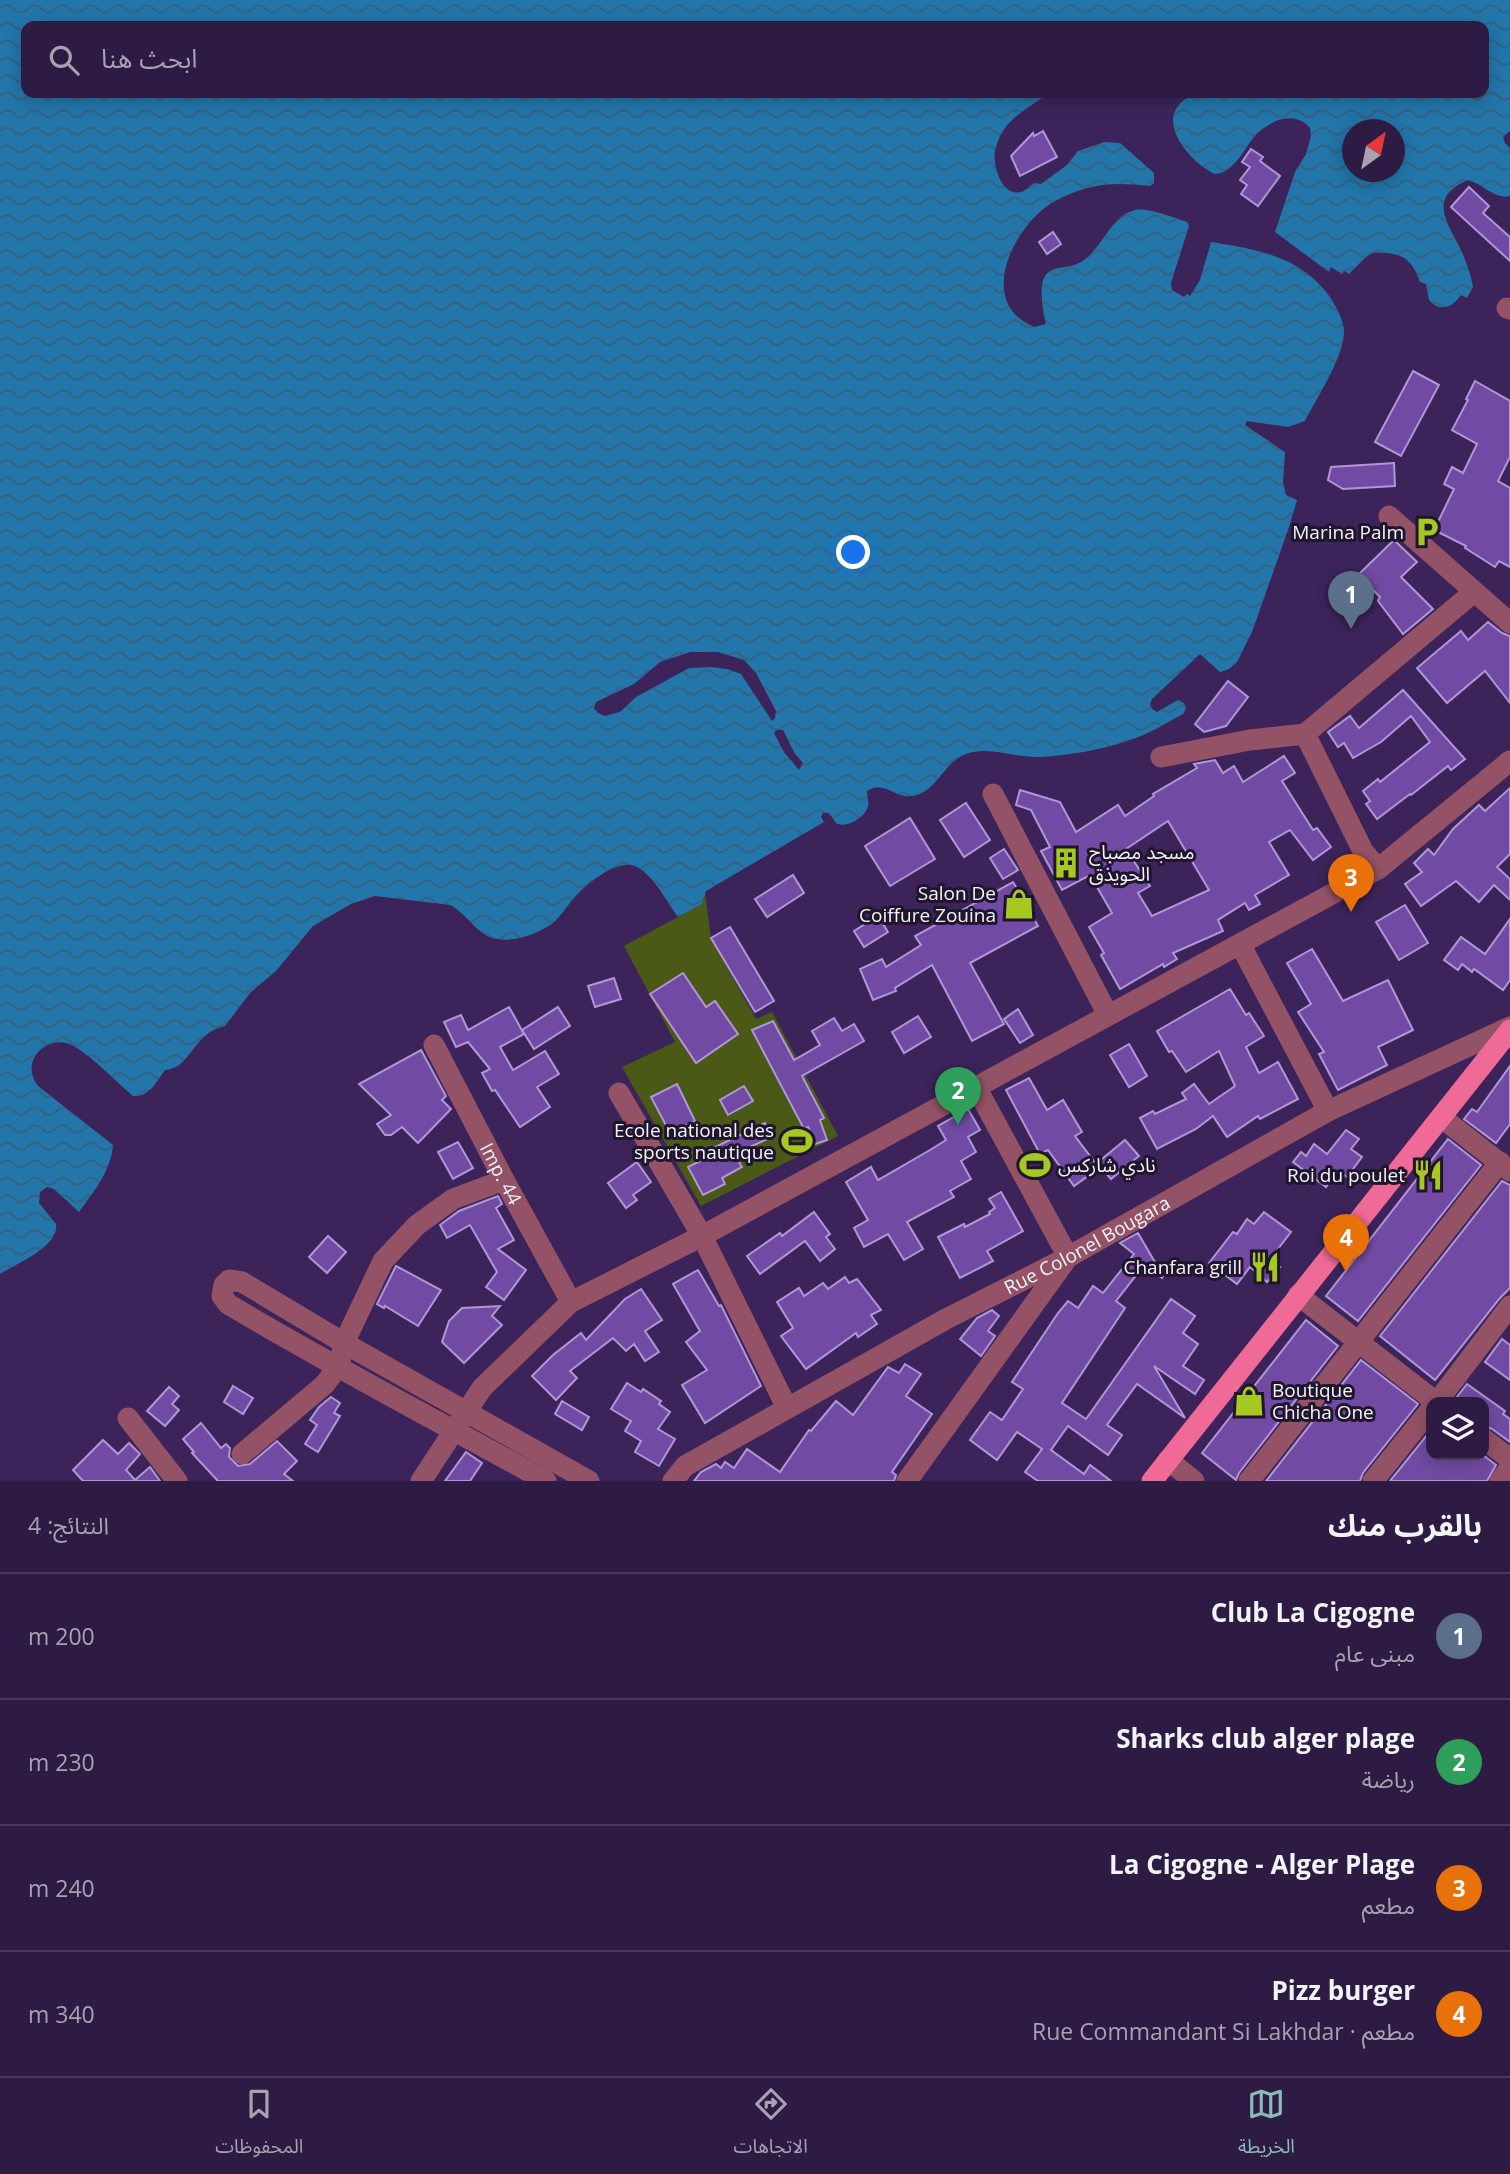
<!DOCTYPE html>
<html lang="ar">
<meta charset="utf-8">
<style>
:root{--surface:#2d1b44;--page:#35244b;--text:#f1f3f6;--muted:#a7a1b2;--line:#48395d;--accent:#8bbbb9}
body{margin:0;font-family:"Open Sans","Noto Sans Arabic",sans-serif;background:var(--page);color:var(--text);direction:rtl}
.controls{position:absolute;right:21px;bottom:21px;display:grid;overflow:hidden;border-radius:14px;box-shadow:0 4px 18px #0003}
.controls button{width:63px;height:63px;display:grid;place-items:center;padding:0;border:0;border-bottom:2px solid var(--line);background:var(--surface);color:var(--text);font:35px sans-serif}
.compass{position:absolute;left:1342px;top:119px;width:63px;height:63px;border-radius:50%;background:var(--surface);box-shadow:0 4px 18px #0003;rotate:33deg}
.you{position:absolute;left:854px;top:553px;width:24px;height:24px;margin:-18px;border:5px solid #fff;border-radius:50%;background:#1a73e8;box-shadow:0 0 0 10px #1a73e833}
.badge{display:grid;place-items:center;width:46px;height:46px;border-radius:50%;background:var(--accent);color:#fff;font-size:23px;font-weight:700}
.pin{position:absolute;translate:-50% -58px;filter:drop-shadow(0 2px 4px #0008)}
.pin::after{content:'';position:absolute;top:37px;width:24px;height:21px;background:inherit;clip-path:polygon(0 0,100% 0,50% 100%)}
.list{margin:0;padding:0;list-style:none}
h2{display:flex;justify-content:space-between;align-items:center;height:91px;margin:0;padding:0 28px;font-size:30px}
h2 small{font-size:23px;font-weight:400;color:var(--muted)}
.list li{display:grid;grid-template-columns:46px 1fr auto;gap:21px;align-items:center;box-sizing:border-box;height:126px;padding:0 28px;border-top:2px solid var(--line)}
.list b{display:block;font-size:26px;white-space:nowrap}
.list p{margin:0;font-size:23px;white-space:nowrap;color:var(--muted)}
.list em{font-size:23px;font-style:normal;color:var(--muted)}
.icon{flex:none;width:38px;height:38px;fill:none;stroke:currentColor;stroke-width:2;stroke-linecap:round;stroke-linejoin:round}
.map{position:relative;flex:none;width:1510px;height:1481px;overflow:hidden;direction:ltr}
.search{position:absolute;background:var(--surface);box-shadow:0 4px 18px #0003;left:21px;right:21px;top:21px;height:77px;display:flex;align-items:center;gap:18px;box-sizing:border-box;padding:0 24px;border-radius:14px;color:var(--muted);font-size:26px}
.sheet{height:595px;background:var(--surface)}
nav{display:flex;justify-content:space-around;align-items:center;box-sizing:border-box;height:98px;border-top:2px solid var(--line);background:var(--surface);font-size:19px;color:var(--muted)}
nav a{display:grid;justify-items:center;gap:4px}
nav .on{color:var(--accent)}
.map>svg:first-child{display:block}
.garden{fill:#4a5915}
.water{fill:url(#water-waves);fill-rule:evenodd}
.pier{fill:#3c245b}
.building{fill:#714ba3;stroke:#af97d7;stroke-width:2;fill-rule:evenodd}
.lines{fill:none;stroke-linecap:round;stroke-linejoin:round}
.minor{stroke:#945266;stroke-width:21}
.major{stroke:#f06a97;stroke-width:21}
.labels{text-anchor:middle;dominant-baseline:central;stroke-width:6;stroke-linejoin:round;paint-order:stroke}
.poi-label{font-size:19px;fill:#f5f3fa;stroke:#1f152d;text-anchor:end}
.street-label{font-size:19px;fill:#f5f3fa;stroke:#1f152d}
</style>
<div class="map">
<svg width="1510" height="1481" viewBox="0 0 1510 1481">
<defs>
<pattern id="water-waves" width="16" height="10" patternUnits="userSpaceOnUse" patternTransform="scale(1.75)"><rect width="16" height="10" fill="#2276aa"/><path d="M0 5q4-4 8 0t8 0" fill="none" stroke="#36607a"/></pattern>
</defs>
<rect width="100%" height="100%" fill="#3c245b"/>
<polygon class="garden" points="705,892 711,939 756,1019 772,1012 838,1136 701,1206 622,1067 675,1042 624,946 702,904"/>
<path class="water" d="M0 0H1510V131L1503 137 1505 143 1510 148V196C1495 200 1483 184 1468 180 1427 197 1447 222 1461 250 1466 262 1471 274 1473 287L1467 298 1461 295C1453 307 1440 313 1429 300L1426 284 1420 282C1413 263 1406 254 1385 253 1379 253 1374 251 1369 255 1362 260 1355 268 1349 274L1345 271 1342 274 1331 267 1329 272 1275 232 1295 172 1306 154 1311 136 1310 128C1294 109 1268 121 1254 137 1243 150 1234 173 1215 174 1193 164 1154 123 1184 100 1192 94 1202 99 1210 93H1484V26H26V93H1049C1034 104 1013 115 1003 131 999 137 996 145 995 152 993 165 1001 197 1021 192 1025 191 1031 185 1034 183L1041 184 1067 165 1078 151 1105 142 1120 143 1154 173V183L1150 186C1112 182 1090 183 1055 201 1023 218 986 278 1013 312 1018 319 1027 323 1034 327L1046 324C1043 312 1039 288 1044 278 1050 265 1066 269 1077 264 1102 253 1109 216 1135 210 1147 207 1175 218 1187 222L1189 226 1171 283 1172 290 1184 297 1187 294 1190 296 1200 280 1211 242C1259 250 1300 256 1330 297 1336 307 1344 320 1344 332 1343 359 1317 397 1305 421L1288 427 1247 421 1245 425 1285 452 1283 483 1286 495 1297 500 1288 530 1252 632 1237 662 1229 669 1220 672 1200 654 1152 699 1150 704 1152 709 1157 712 1178 700 1184 703 1186 708 1183 714C1166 723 1149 734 1130 740 1106 749 1061 757 1035 757 1012 757 989 746 966 754 943 762 938 792 912 796 895 799 884 779 867 791 867 797 870 804 867 809 863 818 846 829 836 823 836 822 829 814 829 813H823L821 817 824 822 706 891 702 904 678 917C667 902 654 876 637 867 619 857 586 884 574 898 567 906 561 916 553 923 538 934 515 942 497 939 478 937 467 913 450 905L375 896 351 904 313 926 276 971 250 993 225 1026C192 1033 191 1069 165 1070 156 1082 150 1097 133 1096 114 1080 95 1059 74 1046 49 1032 18 1060 38 1086L113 1145C111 1171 94 1191 79 1212L54 1189 47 1187 40 1192 39 1203 56 1224C60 1246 16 1264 0 1274ZM1352 130H1394V172H1352Z"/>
<g class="pier">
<polygon points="690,652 718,652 744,660 756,673 776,711 775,718 772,721 741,674 727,669 711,667 689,668 636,697 620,712 605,716 598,713 594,708 596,702 634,684 660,662"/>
<polygon points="777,730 783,730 795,754 803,763 799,770 784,752 774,733"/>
</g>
<g class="building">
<polygon points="1043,131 1057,157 1020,176 1011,156 1033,133 1034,136"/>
<polygon points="1251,149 1263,157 1260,161 1280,176 1258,206 1241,194 1247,185 1240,180 1250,167 1242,162"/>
<polygon points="1469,187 1489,206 1483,213 1510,237 1510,261 1451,207"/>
<polygon points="1053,232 1061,244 1047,254 1039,242"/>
<polygon points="1413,371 1439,385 1401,456 1375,442"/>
<polygon points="1475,381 1510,401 1510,457 1498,481 1510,488 1510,567 1499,561 1495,567 1465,548 1466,546 1434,530 1454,489 1444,484 1452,467 1463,473 1477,444 1452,430 1468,400 1466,399"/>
<polygon points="1394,463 1395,486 1343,489 1328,480 1331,467"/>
<polygon points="1394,540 1417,562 1401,577 1433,609 1403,634 1378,601 1380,597 1358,575"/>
<polygon points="1488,622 1502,633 1510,636 1510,703 1485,671 1447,703 1417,668 1461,631 1468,640"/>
<polygon points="1228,681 1248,697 1226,726 1204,732 1195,724"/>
<polygon points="1403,690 1465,759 1451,770 1448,766 1411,795 1410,794 1377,819 1366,804 1370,801 1363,791 1378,779 1380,782 1430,742 1411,716 1381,742 1353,758 1344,743 1338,747 1328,732 1350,716 1359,728"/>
<path d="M1284 756 1295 773 1282 781 1313 830 1317 828 1331 847 1313 860 1290 830 1269 842 1289 875 1255 895 1260 904 1249 910 1245 903 1218 920 1223 931 1173 953 1177 959 1164 967 1163 964 1120 989 1101 955 1104 953 1089 927 1112 913 1090 875 1062 890 1041 851 1050 847 1031 810 1016 805 1020 790 1060 802 1076 832 1118 805 1125 816 1154 796 1153 794 1197 768 1194 764 1215 760 1223 773 1234 766 1243 782ZM1168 821 1209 890 1152 916 1138 893 1150 886 1126 849Z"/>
<polygon points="1510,788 1510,854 1497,867 1510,879 1510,900 1494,885 1479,902 1456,881 1421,906 1405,884 1422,872 1414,863 1428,849 1434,855 1453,829 1479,805 1485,811"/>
<polygon points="966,803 990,840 964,857 940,820"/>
<polygon points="910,818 935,859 890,886 865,846"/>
<polygon points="1004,849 1018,870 1003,879 990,858"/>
<polygon points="793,875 804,893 767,917 755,899"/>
<polygon points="1013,882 1038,926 970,963 1004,1024 972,1041 932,965 895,988 896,991 873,1000 860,969 882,959 886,967 921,945 915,936"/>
<polygon points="1405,905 1428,943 1399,960 1376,922"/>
<polygon points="878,916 888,932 864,947 854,931"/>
<polygon points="1510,919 1510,980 1503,990 1474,969 1472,972 1462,964 1458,970 1444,960 1461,937 1485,954"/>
<polygon points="730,927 774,1001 755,1012 711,938"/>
<polygon points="1312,949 1343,1001 1388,980 1413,1030 1378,1047 1387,1065 1338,1090 1319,1054 1324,1052 1298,1012 1311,1004 1287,963"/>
<polygon points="683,973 706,1007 715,1001 738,1034 696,1063 650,994"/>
<polygon points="614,978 621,999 595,1007 588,986"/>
<polygon points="1230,989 1246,1015 1249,1013 1264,1036 1246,1047 1259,1073 1278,1062 1298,1099 1260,1119 1258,1116 1227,1137 1213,1116 1196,1129 1157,1149 1140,1118 1153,1111 1155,1114 1186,1099 1182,1093 1194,1084 1209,1104 1235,1086 1219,1051 1186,1072 1172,1051 1169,1052 1157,1031"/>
<polygon points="509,1007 524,1034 500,1047 513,1070 545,1051 559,1074 537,1087 550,1107 520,1127 495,1090 492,1091 482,1073 490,1069 468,1042 456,1047 444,1022 461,1015 468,1030"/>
<polygon points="558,1007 570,1026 534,1049 522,1030"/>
<polygon points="1018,1009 1033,1035 1020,1043 1004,1019"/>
<polygon points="918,1016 931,1037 904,1053 892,1032"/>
<polygon points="834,1018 842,1031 854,1024 864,1041 802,1076 824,1118 820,1120 827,1140 815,1144 808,1127 804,1129 752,1030 773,1021 794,1060 820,1045 812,1031"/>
<polygon points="1129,1044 1147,1076 1129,1087 1110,1055"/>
<polygon points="421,1050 446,1096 442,1100 451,1109 418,1143 402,1127 391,1135 385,1135 377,1124 391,1115 359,1084"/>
<polygon points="1510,1066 1510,1124 1496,1143 1464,1119 1472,1109 1477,1112"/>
<polygon points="1029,1078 1047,1110 1063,1100 1082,1132 1075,1136 1099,1168 1074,1186 1048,1150 1040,1154 1006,1090"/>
<polygon points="677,1084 695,1121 670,1133 651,1097"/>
<polygon points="744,1086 753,1101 728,1115 720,1100"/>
<polygon points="968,1109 980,1130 968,1137 976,1152 961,1161 971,1179 950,1191 954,1197 907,1222 923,1249 904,1260 888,1234 864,1247 854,1228 868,1220 846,1182 871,1167 878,1180 930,1150 946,1140 938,1126"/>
<polygon points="765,1123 772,1137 734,1154 742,1167 722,1178 725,1184 703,1195 688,1167 706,1158 703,1153"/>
<polygon points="1346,1130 1359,1139 1351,1149 1362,1157 1347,1177 1338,1171 1326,1187 1293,1162 1301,1152 1306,1156 1314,1144 1327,1154"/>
<polygon points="1448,1139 1481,1165 1358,1321 1326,1296"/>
<polygon points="1125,1140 1139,1156 1111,1179 1097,1163"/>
<polygon points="458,1142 473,1168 453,1179 438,1152"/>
<polygon points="637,1162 651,1182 633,1195 637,1200 626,1208 608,1183"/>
<polygon points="1502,1181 1510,1185 1510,1288 1500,1298 1435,1380 1380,1336"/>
<polygon points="1001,1192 1023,1231 987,1251 993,1261 960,1278 938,1237 964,1224 965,1227 990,1214 989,1212 995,1208 989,1199"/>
<polygon points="498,1196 502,1204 496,1208 514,1240 498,1249 526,1270 504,1300 486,1287 497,1272 470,1225 447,1238 440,1225 459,1211"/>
<polygon points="814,1212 830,1234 826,1237 835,1249 820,1261 805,1241 760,1274 747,1256 780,1233 782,1236"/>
<polygon points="1264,1212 1291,1232 1271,1258 1280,1267 1267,1282 1250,1267 1237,1284 1209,1263 1233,1232 1237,1234 1247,1219 1254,1224"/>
<polygon points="1138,1233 1163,1276 1162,1278 1145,1264 1116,1301 1125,1308 1062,1403 1086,1419 1171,1299 1195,1316 1183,1333 1198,1344 1183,1366 1204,1380 1195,1394 1154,1366 1185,1418 1137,1384 1107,1425 1122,1435 1108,1455 1068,1426 1051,1450 1084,1474 1090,1465 1111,1481 1038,1481 1025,1472 1042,1449 1017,1432 997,1460 970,1440 990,1412 1002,1420 1023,1389 1012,1382 1058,1313 1068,1301 1078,1308 1093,1286 1103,1293 1134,1254 1120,1243"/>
<polygon points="328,1236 346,1252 327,1273 309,1257"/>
<polygon points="396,1266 441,1290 418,1326 385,1306 384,1308 377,1304"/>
<polygon points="698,1270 719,1306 721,1305 761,1386 705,1423 682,1385 707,1370 686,1342 700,1331 673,1284"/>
<polygon points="845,1277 849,1283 857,1279 881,1310 871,1315 877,1324 858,1337 856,1333 806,1369 781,1336 793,1328 777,1302 799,1288 804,1296 823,1283 828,1289"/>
<polygon points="641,1289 662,1320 645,1331 659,1352 645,1361 634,1344 626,1351 613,1338 570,1371 577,1378 556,1400 532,1376 553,1355 581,1333 586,1340 625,1299"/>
<polygon points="500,1306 492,1316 502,1325 464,1363 442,1342 449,1321 462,1308"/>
<polygon points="992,1310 999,1316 988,1331 995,1336 981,1356 960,1339 977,1318"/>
<polygon points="1306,1320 1338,1346 1239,1473 1236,1480 1202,1453"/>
<polygon points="1502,1339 1510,1345 1510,1380 1485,1362"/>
<polygon points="1361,1360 1418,1404 1363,1473 1360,1481 1266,1481"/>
<polygon points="905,1364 921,1374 906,1396 932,1414 892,1472 896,1475 894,1481 694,1481 701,1472 716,1464 721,1468 725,1462 734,1468 747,1449 780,1472 809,1430 811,1431 836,1401 853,1415 888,1367 899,1373"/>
<polygon points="627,1383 641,1392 643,1389 661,1401 659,1404 670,1412 658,1429 675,1439 659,1466 635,1452 641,1441 625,1431 631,1421 611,1409"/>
<polygon points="1467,1384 1505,1411 1503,1414 1510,1419 1510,1442 1492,1429 1484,1426 1484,1402 1453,1402"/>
<polygon points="233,1386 253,1398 243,1414 224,1402"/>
<polygon points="169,1387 179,1396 172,1404 179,1410 165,1426 147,1411"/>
<polygon points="331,1397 340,1403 334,1413 340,1416 318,1452 305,1444 317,1425 310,1420 319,1407"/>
<polygon points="562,1401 589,1417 582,1430 555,1414"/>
<polygon points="201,1423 221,1448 226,1444 230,1448 229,1457 238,1466 250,1464 277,1441 297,1461 284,1474 293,1481 218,1481 192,1453 194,1452 183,1439"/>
<polygon points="1431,1430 1431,1455 1483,1455 1496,1465 1487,1481 1390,1481"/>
<polygon points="103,1440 118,1454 129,1443 140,1454 126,1470 135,1480 150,1467 160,1481 83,1481 73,1470"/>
<polygon points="466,1452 482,1463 470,1481 445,1481"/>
</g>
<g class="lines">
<g class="minor">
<polyline points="1507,308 1510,309"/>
<polyline points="1389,516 1510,623"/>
<polyline points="1305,734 1363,851 1378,869"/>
<polyline points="1161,757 1250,740 1305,734 1474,592"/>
<polyline points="993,794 1108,1015"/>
<polyline points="1240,944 1328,1111"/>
<path id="s1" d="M434 1045 504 1180 571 1302"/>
<polyline points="619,1093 702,1236 787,1408"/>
<polyline points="1441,1117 1510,1171"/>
<polyline points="1298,1295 1436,1402"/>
<polyline points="1437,1402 1510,1306"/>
<polyline points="128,1418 177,1481"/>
<polyline points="1484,1439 1510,1459"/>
<polyline points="242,1454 324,1385 339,1366 344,1343 383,1261 417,1225 453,1199 504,1180"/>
<polyline points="1168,1460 1194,1481"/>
<polyline points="421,1481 482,1388 571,1302 702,1236 1378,869 1510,761"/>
<path d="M546 1481C440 1422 332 1366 228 1304L222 1296 224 1285 229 1280 242 1282 344 1343 589 1481"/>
<path id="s2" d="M673 1481 685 1466 946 1319 1068 1257 1328 1111 1510 1027"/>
<polyline points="907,1481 1068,1257 976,1087"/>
<polyline points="1249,1481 1500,1162"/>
<polyline points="1373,1481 1431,1409"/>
<polyline points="1500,1481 1510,1467"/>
</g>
<polyline class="major" points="1152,1481 1510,1030"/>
</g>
<defs>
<g id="parking-bare" transform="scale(2.415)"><path d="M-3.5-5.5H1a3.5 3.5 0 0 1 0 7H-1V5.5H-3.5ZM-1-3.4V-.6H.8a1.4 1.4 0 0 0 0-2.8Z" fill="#a6c821" stroke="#1f152d" stroke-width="2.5" paint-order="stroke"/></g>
<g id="building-bare" transform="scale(2.415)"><path d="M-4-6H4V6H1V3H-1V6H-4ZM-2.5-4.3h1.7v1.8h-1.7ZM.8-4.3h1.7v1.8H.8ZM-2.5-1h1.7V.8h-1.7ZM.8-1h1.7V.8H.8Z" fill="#a6c821" stroke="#1f152d" stroke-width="2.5" paint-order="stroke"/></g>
<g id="shop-bare" transform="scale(2.415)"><path d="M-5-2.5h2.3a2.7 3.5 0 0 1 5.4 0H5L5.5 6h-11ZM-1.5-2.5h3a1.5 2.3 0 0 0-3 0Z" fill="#a6c821" stroke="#1f152d" stroke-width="2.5" paint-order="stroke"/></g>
<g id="stadium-bare" transform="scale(2.415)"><path d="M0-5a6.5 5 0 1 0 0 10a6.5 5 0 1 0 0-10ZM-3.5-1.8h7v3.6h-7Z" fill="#a6c821" stroke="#1f152d" stroke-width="2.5" paint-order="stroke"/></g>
<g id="restaurant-bare" transform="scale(2.415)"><path d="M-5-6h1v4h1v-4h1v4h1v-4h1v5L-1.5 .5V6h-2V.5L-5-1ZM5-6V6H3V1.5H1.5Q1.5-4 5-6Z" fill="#a6c821" stroke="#1f152d" stroke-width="2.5" paint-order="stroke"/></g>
</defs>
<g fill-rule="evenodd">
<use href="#parking-bare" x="1427" y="532"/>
<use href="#building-bare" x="1066" y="863"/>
<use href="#shop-bare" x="1019" y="904"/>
<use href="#stadium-bare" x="797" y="1141"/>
<use href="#stadium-bare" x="1035" y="1165"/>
<use href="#restaurant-bare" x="1428" y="1175"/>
<use href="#restaurant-bare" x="1265" y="1267"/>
<use href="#shop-bare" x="1249" y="1401"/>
</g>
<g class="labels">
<g class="poi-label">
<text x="1404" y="532">Marina Palm</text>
<text x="1089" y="852" text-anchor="start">مسجد مصباح<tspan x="1089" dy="22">الحويذق</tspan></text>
<text x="996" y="893">Salon De<tspan x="996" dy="22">Coiffure Zouina</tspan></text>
<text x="774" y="1130">Ecole national des<tspan x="774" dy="22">sports nautique</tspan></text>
<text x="1058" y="1165" text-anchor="start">نادي شاركس</text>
<text x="1405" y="1175">Roi du poulet</text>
<text x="1242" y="1267">Chanfara grill</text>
<text x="1272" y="1390" text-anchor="start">Boutique<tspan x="1272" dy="22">Chicha One</tspan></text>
</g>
<g class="street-label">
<text stroke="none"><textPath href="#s1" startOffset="145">Imp. 44</textPath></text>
<text stroke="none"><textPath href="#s2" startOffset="478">Rue Colonel Bougara</textPath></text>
</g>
</g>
</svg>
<div class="controls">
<button><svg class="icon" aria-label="layers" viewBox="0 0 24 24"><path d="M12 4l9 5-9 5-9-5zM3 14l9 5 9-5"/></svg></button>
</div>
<svg class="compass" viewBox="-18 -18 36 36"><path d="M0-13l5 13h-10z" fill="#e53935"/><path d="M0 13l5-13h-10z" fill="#a7a1b2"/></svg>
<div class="you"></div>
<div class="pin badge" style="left:1351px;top:629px;background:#5c6f8a">1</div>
<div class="pin badge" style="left:958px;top:1125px;background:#2e9e5b">2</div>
<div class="pin badge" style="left:1351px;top:912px;background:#e8710a">3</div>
<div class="pin badge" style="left:1346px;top:1272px;background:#e8710a">4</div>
<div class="search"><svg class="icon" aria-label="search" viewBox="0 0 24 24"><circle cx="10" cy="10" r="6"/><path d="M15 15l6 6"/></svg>ابحث هنا</div>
</div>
<section class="sheet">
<h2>بالقرب منك<small>النتائج: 4</small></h2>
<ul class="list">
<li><span class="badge" style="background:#5c6f8a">1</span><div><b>Club La Cigogne</b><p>مبنى عام</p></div><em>200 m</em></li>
<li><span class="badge" style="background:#2e9e5b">2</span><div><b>Sharks club alger plage</b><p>رياضة</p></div><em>230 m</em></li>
<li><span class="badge" style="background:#e8710a">3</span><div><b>La Cigogne - Alger Plage</b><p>مطعم</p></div><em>240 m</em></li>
<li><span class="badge" style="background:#e8710a">4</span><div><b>Pizz burger</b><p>مطعم · Rue Commandant Si Lakhdar</p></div><em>340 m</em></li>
</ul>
</section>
<nav>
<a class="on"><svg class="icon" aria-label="map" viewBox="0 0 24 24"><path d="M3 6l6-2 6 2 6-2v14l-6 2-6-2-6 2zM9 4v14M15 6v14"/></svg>الخريطة</a>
<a><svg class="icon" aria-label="directions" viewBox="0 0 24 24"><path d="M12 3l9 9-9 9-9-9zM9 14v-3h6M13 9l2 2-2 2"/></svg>الاتجاهات</a>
<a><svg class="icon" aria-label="saved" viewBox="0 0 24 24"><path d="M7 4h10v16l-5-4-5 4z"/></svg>المحفوظات</a>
</nav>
